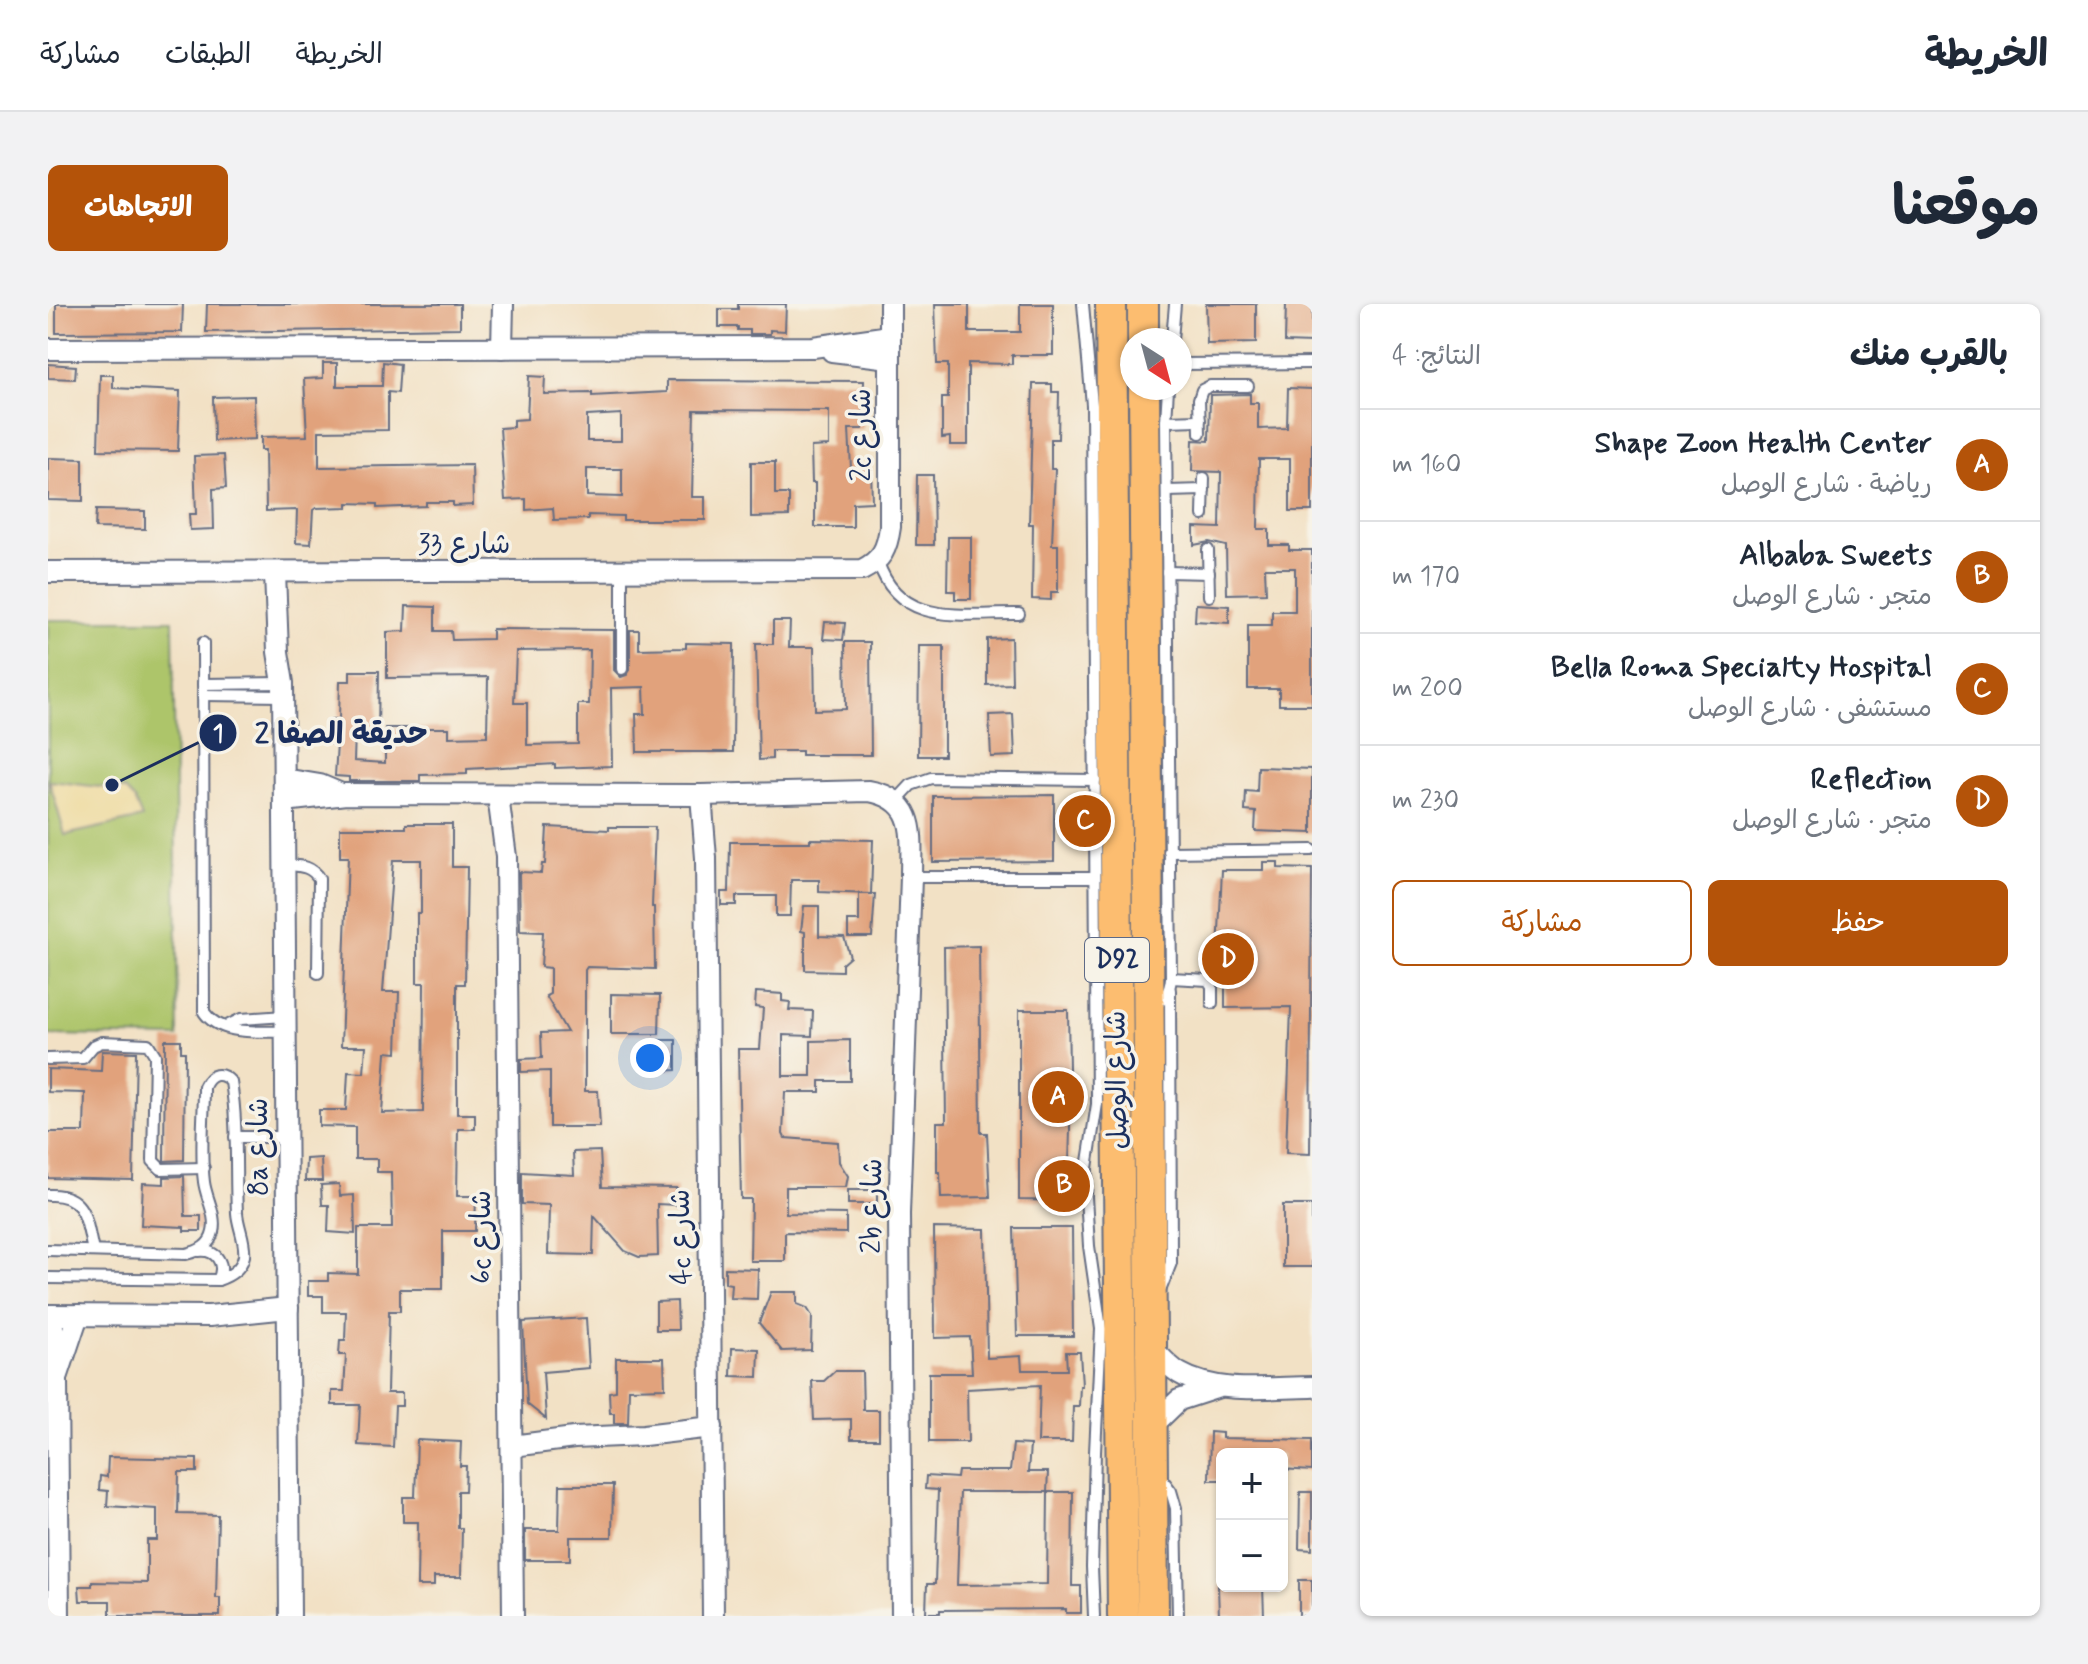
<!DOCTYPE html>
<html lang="ar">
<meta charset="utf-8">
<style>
:root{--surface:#fff;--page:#f2f2f3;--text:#1f2937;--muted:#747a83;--line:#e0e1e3;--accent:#b45309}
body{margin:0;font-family:Mynerve,"Playpen Sans Arabic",sans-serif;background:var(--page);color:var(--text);direction:rtl}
.controls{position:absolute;right:24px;bottom:24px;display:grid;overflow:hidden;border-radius:12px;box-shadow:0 2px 6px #0004}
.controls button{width:72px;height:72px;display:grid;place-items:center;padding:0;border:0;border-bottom:2px solid var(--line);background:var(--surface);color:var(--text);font:40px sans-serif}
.compass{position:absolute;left:1072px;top:24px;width:72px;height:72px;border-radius:50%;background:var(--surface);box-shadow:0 2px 6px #0004;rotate:144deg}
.you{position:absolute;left:602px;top:754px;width:28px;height:28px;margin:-20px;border:6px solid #fff;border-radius:50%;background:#1a73e8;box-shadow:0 0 0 12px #1a73e833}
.badge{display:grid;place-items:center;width:52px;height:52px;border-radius:50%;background:var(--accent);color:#fff;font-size:26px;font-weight:700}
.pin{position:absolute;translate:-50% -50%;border:4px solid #fff;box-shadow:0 2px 8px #0006}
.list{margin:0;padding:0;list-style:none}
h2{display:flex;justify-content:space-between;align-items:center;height:104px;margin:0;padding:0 32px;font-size:34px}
h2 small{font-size:26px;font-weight:400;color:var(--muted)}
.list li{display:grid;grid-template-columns:52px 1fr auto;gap:24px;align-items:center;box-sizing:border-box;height:112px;padding:0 32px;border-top:2px solid var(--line)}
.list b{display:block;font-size:30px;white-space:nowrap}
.list p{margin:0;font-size:26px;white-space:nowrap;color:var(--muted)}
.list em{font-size:26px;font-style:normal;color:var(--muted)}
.actions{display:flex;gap:16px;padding:24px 32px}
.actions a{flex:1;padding:18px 0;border:2px solid var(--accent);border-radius:12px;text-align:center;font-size:28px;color:var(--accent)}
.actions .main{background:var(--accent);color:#fff}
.map{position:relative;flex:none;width:1264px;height:1312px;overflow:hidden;direction:ltr;border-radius:12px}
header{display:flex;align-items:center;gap:48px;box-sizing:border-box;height:112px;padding:0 40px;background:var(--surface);border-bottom:2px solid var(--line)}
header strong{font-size:38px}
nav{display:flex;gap:44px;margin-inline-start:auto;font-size:28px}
.intro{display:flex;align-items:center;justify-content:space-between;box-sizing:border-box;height:192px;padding:0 48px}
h1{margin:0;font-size:56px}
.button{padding:20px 36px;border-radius:12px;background:var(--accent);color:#fff;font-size:28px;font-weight:700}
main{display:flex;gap:48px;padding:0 48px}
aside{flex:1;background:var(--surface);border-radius:12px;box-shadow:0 2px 6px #0004}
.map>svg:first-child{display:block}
.green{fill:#adc56a;stroke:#647a64;stroke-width:2}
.sand{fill:#eeda9e;stroke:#84847e;stroke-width:2}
.building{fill:#e1a27b;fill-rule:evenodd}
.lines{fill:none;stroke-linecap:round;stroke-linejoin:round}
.service-casing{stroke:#666d82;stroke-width:14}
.minor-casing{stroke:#666d82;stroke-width:24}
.primary-casing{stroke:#666d82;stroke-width:34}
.service{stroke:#fff;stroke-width:10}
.minor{stroke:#fff;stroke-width:20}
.primary{stroke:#fcbd6f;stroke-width:30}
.labels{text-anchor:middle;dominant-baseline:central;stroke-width:7;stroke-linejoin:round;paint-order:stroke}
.shield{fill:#f7f3e8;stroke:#5d6a87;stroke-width:2}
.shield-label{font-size:26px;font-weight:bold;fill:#1b2f5e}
.street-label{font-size:28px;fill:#1b2f5e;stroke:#f7f3e8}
.leader{fill:none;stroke:#1b2f5e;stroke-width:3}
.callout-dot{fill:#1b2f5e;stroke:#f7f3e8;stroke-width:3}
.mark-label{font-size:24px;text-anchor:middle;font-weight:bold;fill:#fff}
.callout-label{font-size:30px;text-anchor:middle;font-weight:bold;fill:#1b2f5e;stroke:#f7f3e8;stroke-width:7;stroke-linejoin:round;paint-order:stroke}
</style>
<header>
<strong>الخريطة</strong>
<nav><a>الخريطة</a><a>الطبقات</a><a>مشاركة</a></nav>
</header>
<div class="intro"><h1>موقعنا</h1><a class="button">الاتجاهات</a></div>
<main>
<aside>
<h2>بالقرب منك<small>النتائج: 4</small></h2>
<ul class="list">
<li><span class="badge">A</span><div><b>Shape Zoon Health Center</b><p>رياضة · شارع الوصل</p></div><em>160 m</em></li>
<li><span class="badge">B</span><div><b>Albaba Sweets</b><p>متجر · شارع الوصل</p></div><em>170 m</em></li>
<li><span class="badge">C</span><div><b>Bella Roma Specialty Hospital</b><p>مستشفى · شارع الوصل</p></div><em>200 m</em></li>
<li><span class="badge">D</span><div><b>Reflection</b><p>متجر · شارع الوصل</p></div><em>230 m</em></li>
</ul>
<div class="actions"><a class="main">حفظ</a><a>مشاركة</a></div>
</aside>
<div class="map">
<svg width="1264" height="1312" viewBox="0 0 1264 1312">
<rect width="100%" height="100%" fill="#f7f3e8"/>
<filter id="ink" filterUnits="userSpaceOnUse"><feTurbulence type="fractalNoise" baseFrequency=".0125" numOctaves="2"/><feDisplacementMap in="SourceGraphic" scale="16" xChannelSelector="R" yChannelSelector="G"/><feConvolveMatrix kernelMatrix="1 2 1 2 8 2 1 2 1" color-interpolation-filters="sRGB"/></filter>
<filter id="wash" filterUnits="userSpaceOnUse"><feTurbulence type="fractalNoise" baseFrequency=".006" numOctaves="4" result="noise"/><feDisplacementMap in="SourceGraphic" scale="32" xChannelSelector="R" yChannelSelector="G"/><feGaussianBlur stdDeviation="1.8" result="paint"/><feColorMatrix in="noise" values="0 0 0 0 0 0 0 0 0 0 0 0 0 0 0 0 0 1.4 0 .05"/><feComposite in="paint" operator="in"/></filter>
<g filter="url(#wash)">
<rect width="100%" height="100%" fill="#f2e1c5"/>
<polygon class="green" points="0,316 125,316 130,733 0,731"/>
<polygon class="sand" points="2,477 77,486 86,495 94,514 17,531 2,479 0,483"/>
<g id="blocks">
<g class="building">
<polygon points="8,0 135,0 134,28 8,29"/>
<polygon points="159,0 412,0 412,24 158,28"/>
<polygon points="690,0 738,0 737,27 722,26 722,30 702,30 702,26 690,26 690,23 671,23 671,5 690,5"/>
<polygon points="887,0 921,0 921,28 972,28 972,0 1005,0 1005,51 964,51 964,60 920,59 920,141 902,141 902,133 894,134 894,94 900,94 900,60 889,60"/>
<polygon points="1158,0 1208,0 1208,39 1159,40"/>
<polygon points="1238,0 1264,0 1264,39 1237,38"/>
<polygon points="335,58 352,60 350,89 340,88 340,126 271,127 271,163 424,161 425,201 405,202 405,198 378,198 378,202 329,204 329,200 300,199 300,203 268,204 265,206 263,240 248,239 249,206 218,207 217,146 213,146 213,133 259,132 256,75 275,74 275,59 289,59 289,82 334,82"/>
<polygon points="0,60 28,62 27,75 0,74"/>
<polygon points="52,71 65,71 65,84 132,87 130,147 50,146"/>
<path d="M481 72 497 73 496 90 544 89V92L619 88V76L816 77 815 125H801L803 164 823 163 824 198 805 199V223H767V179H764L763 143 781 142V107L646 106 644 193H657V216H575V212L540 211V215L506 216 505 204 478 206V195L457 196 452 124 465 123V116L479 115ZM573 110V137H539V112ZM539 165H574V193L539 192Z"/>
<polygon points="985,80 1004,80 1004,88 1011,88 1010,135 1003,135 1003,165 1007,165 1004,241 1010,241 1010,288 1003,288 1003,296 984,295 985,220 981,220"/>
<polygon points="1240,84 1264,85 1264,207 1242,207 1242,155 1211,155 1210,225 1221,225 1221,241 1241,241 1241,246 1264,246 1264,401 1231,401 1231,385 1200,385 1200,321 1224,321 1224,307 1247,307 1247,264 1217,264 1218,289 1179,290 1178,242 1161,238 1146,241 1146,223 1172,224 1173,168 1144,167 1145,136 1161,137 1162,91 1202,90 1202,99 1210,99 1210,125 1239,124"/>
<polygon points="206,92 207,135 166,137 165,93"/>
<polygon points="176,151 178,184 165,185 166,225 142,226 141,210 148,210 146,152"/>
<polygon points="0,154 35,155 35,197 0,196"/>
<polygon points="703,158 727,158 727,190 741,190 741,212 703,213"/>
<polygon points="869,171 885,171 886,241 868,241"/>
<polygon points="48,206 97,207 97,225 47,224"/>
<polygon points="900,233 923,233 923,295 907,295 907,287 899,287"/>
<polygon points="1148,300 1181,302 1181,319 1147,317"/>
<path d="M358 302 387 303V327H403L404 336 444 335V325L566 326V366L573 373 579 371 582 366V326H591V345L638 344V339L686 340 685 448H589L588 410H597L596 383 563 384 564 462 507 464V460L419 465V470L372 471V477H301V473L287 472 289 440H283V415H291L292 377H302V367H331L330 428H307L306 457 337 459V424H401V433L439 432 440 373 339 374V328L357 327ZM542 346 541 400H530V440L479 441V399H466L468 347Z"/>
<polygon points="725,317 742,317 741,343 766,343 767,406 798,405 797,338 822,338 823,451 754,451 754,447 724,447 724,455 711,456 708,340 725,340"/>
<polygon points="777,318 797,319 795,336 775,335"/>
<polygon points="963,334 964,380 939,381 939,335"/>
<polygon points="871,342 896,342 896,452 870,452"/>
<polygon points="965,410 967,452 943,453 941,411"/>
<polygon points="1210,463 1264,465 1264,529 1207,527 1208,508 1197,507 1198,487 1209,488"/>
<polygon points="1006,491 1006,557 885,558 885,492"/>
<path d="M358 520H404V563H419L417 680H409V810H427V825H410L409 892H428L427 927H395V985H352V1007H341L339 1089H354V1102H347L345 1143 310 1141 312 1101H284V1087H296L298 1051H291L292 1036H297L298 1008H275V992H260V977H280V969L310 970V924H344L343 868H329V855H307V823L271 822V806H298L300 768 316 769 318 742H293L300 553H292V524H358ZM345 556H373V609H369V679H376L375 808 334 809 338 748 349 749 351 688H335Z"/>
<polygon points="499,523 561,526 561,523 607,523 604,603 606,603 607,665 539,663 537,666 537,787 550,787 552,823 502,823 502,767 473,768 473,755 494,754 493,729 519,728 498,692 502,690 502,664 493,663 495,628 472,627 471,568 493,569 494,560 497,560"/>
<polygon points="762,535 825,536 823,590 771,588 771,576 743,576 742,612 728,612 728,592 688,592 688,601 673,601 673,588 681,588 682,538 762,538"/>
<polygon points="1215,558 1230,558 1230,564 1264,565 1262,850 1238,849 1243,703 1177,704 1177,668 1169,668 1174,566 1215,566"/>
<polygon points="811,590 827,590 824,633 800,633 800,617 811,617"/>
<polygon points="756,602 771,602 771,632 796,633 802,653 794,660 794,667 757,666 757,628 753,627"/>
<polygon points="931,642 933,829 939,829 942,893 893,894 892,868 889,868 889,818 898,818 896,643"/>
<polygon points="708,688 734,690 734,697 742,698 741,706 765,707 764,732 735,731 735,772 763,772 763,737 802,736 802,777 772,777 772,788 737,788 735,830 737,834 790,838 791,858 800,872 798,883 738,883 738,909 798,910 798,929 737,928 737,957 702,957 703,895 693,895 690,745 712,745 715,704 707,703"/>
<polygon points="563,690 612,691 611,730 563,730"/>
<polygon points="971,706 1020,706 1022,825 1020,897 971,896"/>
<polygon points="117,736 133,736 133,748 137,748 136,856 116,857"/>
<polygon points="611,736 628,736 628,766 612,767"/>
<polygon points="54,747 88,748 85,876 0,874 0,828 36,828 37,789 0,788 0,765 53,767"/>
<polygon points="552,847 554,883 629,884 628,901 609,900 610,952 591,953 577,947 546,912 545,951 500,950 501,901 474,900 474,868 526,871 525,848"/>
<polygon points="273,854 274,877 257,877 258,855"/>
<polygon points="136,872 137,912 153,912 153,927 136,927 136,923 93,921 95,879 116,880 116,873"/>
<polygon points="291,880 292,892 306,891 307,930 280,928 281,901 274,901 273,881"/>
<rect x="800" y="886" width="29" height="14"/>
<rect x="1235" y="901" width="29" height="62"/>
<polygon points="886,924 937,925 939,1054 973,1052 974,1066 1019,1066 1018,1048 1032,1048 1034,1082 1032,1082 1031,1102 1025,1102 1024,1138 990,1138 992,1081 919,1085 920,1138 881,1138 881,1069 924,1069 922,1033 887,1034"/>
<polygon points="966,924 1024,924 1025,1032 969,1032"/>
<polygon points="677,964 710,965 709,995 682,994 683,980 677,979"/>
<polygon points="723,988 749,988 749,1000 759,1004 764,1012 763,1046 734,1047 711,1019"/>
<polygon points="629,997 630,1026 608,1026 608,998"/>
<polygon points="538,1014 541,1064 495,1068 498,1115 479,1100 475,1018"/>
<polygon points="684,1044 711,1045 710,1073 683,1072"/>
<polygon points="568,1054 616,1054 617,1084 581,1085 580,1119 566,1119 566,1109 562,1109 561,1088 568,1087"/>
<polygon points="787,1067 814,1067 815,1106 831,1106 831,1135 803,1135 803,1115 766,1116 764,1077 776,1077"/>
<polygon points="1162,1128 1174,1129 1174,1134 1264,1136 1264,1167 1234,1165 1234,1150 1174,1150 1174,1176 1161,1176"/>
<polygon points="369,1136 413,1138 412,1162 418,1162 417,1187 410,1187 410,1224 414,1224 413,1273 386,1273 386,1282 369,1282 370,1218 355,1218 355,1193 367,1193"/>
<polygon points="965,1140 982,1141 980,1168 1000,1168 999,1188 912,1188 909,1281 999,1280 1000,1188 1025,1188 1024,1282 1033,1282 1033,1309 1018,1309 1018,1305 892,1306 892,1309 878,1309 879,1280 887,1280 890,1186 877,1185 878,1172 909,1174 910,1167 962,1167"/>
<polygon points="60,1153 149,1155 149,1168 131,1168 130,1210 170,1211 168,1294 172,1294 172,1312 62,1312 62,1297 32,1297 31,1282 44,1282 44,1278 99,1279 99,1236 109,1236 109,1205 59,1202 60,1187 51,1186 52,1172 59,1173"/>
<polygon points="512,1181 565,1181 564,1233 522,1233 522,1256 477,1256 477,1226 511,1226"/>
<polygon points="1252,1188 1264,1188 1264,1246 1251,1245"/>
<rect x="1251" y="1276" width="13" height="36"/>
<polygon points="1170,1282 1215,1282 1216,1312 1171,1312"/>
</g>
</g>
</g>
<g filter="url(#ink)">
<use href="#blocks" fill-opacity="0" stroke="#666d82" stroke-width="2"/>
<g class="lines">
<g class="service-casing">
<g id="service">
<polyline points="1035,0 1044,101 1049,800 1039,864 1038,893 1041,942 1053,1025 1047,1148 1044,1263 1046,1312"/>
<polyline points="1124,36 1127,0"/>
<polyline points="1132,60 1264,59"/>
<polyline points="1118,117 1152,116"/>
<polyline points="1152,129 1151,95 1154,86 1162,82 1200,82"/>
<polyline points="1119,187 1156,186"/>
<polyline points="1155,211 1156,174"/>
<polyline points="1160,246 1161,292"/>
<path d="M830 258C852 324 915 309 971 310"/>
<polyline points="1119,268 1161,269"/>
<path d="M155 339 156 708C172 732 211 727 238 728"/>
<polyline points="574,365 574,269"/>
<polyline points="155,380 235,379"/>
<polyline points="155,391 235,392"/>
<polyline points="849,496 863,481 883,474 1047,476"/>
<polyline points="1121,548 1264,546"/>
<path d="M236 561C251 562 263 561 271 575L270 669"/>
<polyline points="863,573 1047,573"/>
<polyline points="1123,674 1160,676 1164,682 1164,699"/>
<path d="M1106 701C1118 696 1122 686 1123 674L1118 117 1120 84"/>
<polyline points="181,721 193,715 237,712"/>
<polyline points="0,755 35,754 45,742 54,738 100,740 107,751 105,857 113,865 156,864"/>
<polyline points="187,833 238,833"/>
<path d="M0 891C38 889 38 917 45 947"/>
<path d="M0 946 138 950C151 947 162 942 165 928 169 911 158 894 156 878 152 847 156 814 156 783 162 769 173 767 183 778 190 821 187 866 189 909 190 923 198 938 196 952 193 966 182 972 170 976L0 974"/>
<path d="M151 947C169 945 178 961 170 976"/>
<polyline points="1112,987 1123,959 1122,686"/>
<polyline points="1111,1171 1123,1187 1128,1204 1130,1312"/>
</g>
</g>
<g class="minor-casing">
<g id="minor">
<polyline points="454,44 455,0"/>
<polyline points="0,45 765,43 842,32"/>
<polyline points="784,47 842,54"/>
<path d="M0 268 814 266C834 256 839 245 842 223V0"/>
<polyline points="227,269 230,348 235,379 242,1312"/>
<polyline points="236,475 272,481 291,489"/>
<polyline points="653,491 658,554 665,1312"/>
<polyline points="450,492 458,553 465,1312"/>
<path d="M236 497 298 490 653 491 821 487C871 496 863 532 863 573L851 910 854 1312"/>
<polyline points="0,1011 161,1012 240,1004"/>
<polyline points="4,1011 9,1075 11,1312"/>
<path d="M1103 1043C1112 1052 1120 1062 1131 1069 1169 1091 1222 1083 1264 1083"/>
<polyline points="10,1071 30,1011"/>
<polyline points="1103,1123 1131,1096 1171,1083"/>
<polyline points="464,1142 526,1134 596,1131 664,1123"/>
</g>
</g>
<g class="primary-casing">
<g id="primary">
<polyline points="1063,0 1075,1312"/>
<polyline points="1095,0 1095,36"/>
<polyline points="1096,84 1105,1312"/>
</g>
</g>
<use href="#service" class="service"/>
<use href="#minor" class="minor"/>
<use href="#primary" class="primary"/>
</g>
</g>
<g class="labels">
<rect class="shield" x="1037" y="634" width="64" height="44" rx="6"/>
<g class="shield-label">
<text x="1069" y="656">D92</text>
</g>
<g class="street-label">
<text transform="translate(814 131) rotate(-90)">2c شارع</text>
<text x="416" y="241">شارع 33</text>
<text transform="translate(1070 776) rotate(-91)">شارع الوصل</text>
<text transform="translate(211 843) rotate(-90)">8a شارع</text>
<text transform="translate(825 902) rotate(-89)">2b شارع</text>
<text transform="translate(434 933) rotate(-90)">6c شارع</text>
<text transform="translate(634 933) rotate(-91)">4c شارع</text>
</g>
</g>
<path class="leader" d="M64 481L170 429"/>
<g class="callout-dot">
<circle cx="64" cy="481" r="8"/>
<circle cx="170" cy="429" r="20"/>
</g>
<g class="mark-label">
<text x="170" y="437">1</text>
</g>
<g class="callout-label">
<text x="293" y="439">حديقة الصفا 2</text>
</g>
</svg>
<div class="controls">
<button>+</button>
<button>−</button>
</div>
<svg class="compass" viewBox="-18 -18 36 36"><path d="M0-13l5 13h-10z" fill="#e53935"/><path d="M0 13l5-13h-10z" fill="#747a83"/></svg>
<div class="you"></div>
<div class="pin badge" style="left:1010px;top:793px">A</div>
<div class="pin badge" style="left:1016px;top:882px">B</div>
<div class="pin badge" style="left:1037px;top:517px">C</div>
<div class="pin badge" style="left:1180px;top:655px">D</div>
</div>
</main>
